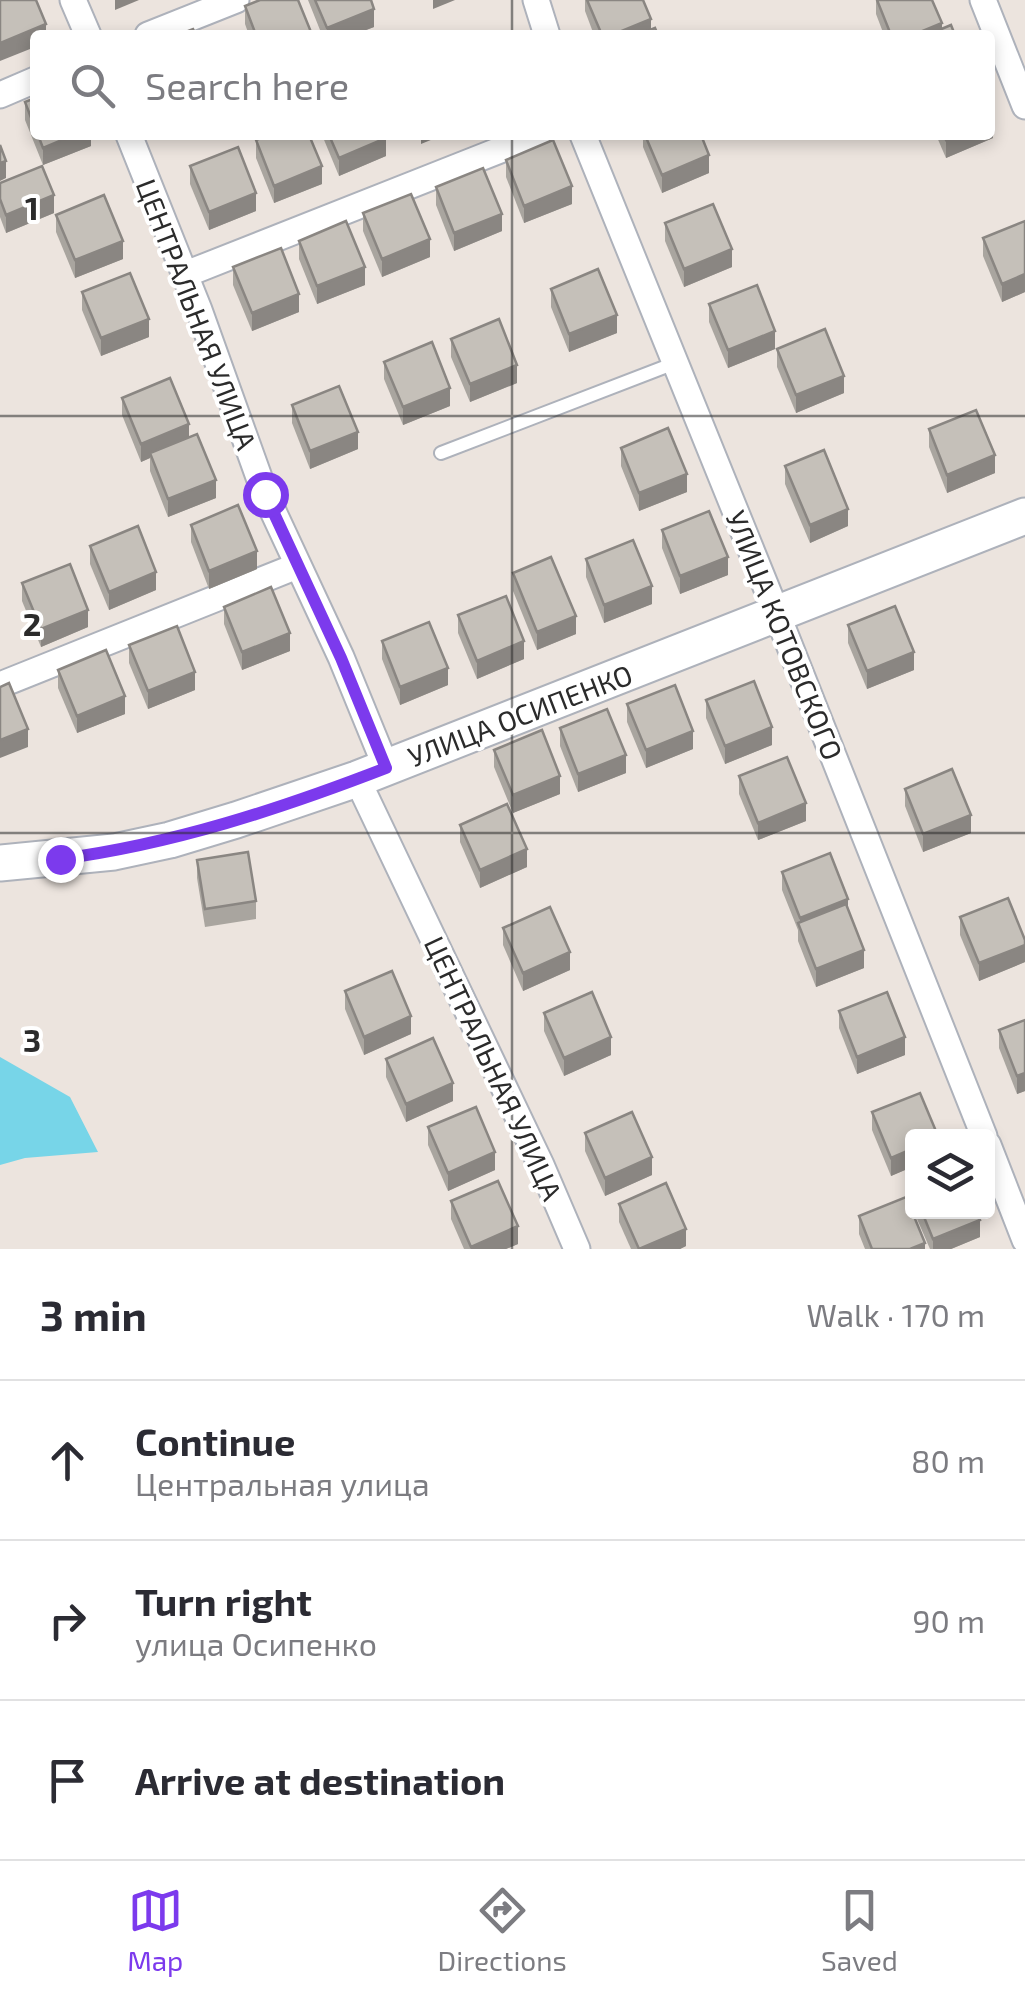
<!DOCTYPE html>
<meta charset="utf-8">
<style>
:root{--surface:#fff;--page:#f7f7f7;--text:#2b2b33;--muted:#7c7c81;--line:#e1e1e2;--accent:#7c3aed}
body{margin:0;font-family:"Exo 2",sans-serif;background:var(--page);color:var(--text)}
.controls{position:absolute;right:30px;bottom:30px;display:grid;overflow:hidden;border-radius:10px;box-shadow:0 5px 15px #0003}
.controls button{width:90px;height:90px;display:grid;place-items:center;padding:0;border:0;border-bottom:2px solid var(--line);background:var(--surface);color:var(--text);font:50px sans-serif}
.stop{position:absolute;width:30px;height:30px;margin:-22px;border:8px solid #7c3aed;border-radius:50%;background:#fff}
.stop.end{background:#7c3aed;border-color:#fff;box-shadow:0 2px 10px #0008}
.list{margin:0;padding:0;list-style:none}
h2{display:flex;justify-content:space-between;align-items:center;height:130px;margin:0;padding:0 40px;font-size:42px}
h2 small{font-size:32px;font-weight:400;color:var(--muted)}
.list li{display:grid;grid-template-columns:65px 1fr auto;gap:30px;align-items:center;box-sizing:border-box;height:160px;padding:0 40px;border-top:2px solid var(--line)}
.list b{display:block;font-size:38px;white-space:nowrap}
.list p{margin:0;font-size:32px;white-space:nowrap;color:var(--muted)}
.list em{font-size:32px;font-style:normal;color:var(--muted)}
.icon{flex:none;width:55px;height:55px;fill:none;stroke:currentColor;stroke-width:2;stroke-linecap:round;stroke-linejoin:round}
.map{position:relative;flex:none;width:1025px;height:1249px;overflow:hidden}
.search{position:absolute;background:var(--surface);box-shadow:0 5px 15px #0003;left:30px;right:30px;top:30px;height:110px;display:flex;align-items:center;gap:25px;box-sizing:border-box;padding:0 35px;border-radius:10px;color:var(--muted);font-size:38px}
.sheet{height:610px;background:var(--surface)}
nav{display:flex;justify-content:space-around;align-items:center;box-sizing:border-box;height:140px;border-top:2px solid var(--line);background:var(--surface);font-size:28px;color:var(--muted)}
nav a{display:grid;justify-items:center;gap:5px}
nav .on{color:var(--accent)}
.map>svg:first-child{display:block}
.water{fill:#77d5e8}
.lines{fill:none;stroke-linecap:round;stroke-linejoin:round}
.lane-casing{stroke:#aeb2bb;stroke-width:16}
.street-casing{stroke:#aeb2bb;stroke-width:29}
.secondary-casing{stroke:#aeb2bb;stroke-width:39}
.lane{stroke:#fff;stroke-width:12}
.street{stroke:#fff;stroke-width:25}
.secondary{stroke:#fff;stroke-width:35}
.wall{fill:#a9a59f}
.shaded-wall{fill:#8a8682}
.building{fill:#c5c0b9;stroke:#8a8682;stroke-width:2.5}
.route{stroke:#7c3aed;stroke-width:12}
.grid{fill:none;stroke:#2b2b2b;stroke-width:2.5;stroke-opacity:0.55}
.labels{text-anchor:middle;dominant-baseline:central;stroke-width:8;stroke-linejoin:round;paint-order:stroke}
.street-label{font-size:28px;fill:#2b2b2b;stroke:#fff}
.grid-label{font-size:32px;text-anchor:middle;font-weight:bold;fill:#2b2b2b;stroke:#fff;stroke-width:8;stroke-linejoin:round;paint-order:stroke}
</style>
<div class="map">
<svg width="1025" height="1249" viewBox="0 0 1025 1249">
<rect width="100%" height="100%" fill="#ece4de"/>
<polygon class="water" points="0,1057 70,1097 98,1152 25,1158 0,1165"/>
<g class="lines">
<g class="lane-casing">
<polyline id="lane" points="441,453 675,363"/>
</g>
<g class="street-casing">
<g id="street">
<polyline points="73,0 88,35"/>
<polyline points="536,0 547,35"/>
<polyline points="983,0 1025,106"/>
<polyline points="148,35 236,0"/>
<polyline points="0,95 35,80"/>
<polyline points="129,135 199,310 265,494 341,657 386,767"/>
<polyline points="583,135 777,614 984,1136"/>
<polyline points="186,274 538,135"/>
<polyline points="0,685 297,566"/>
<polyline points="357,779 541,1165 577,1249"/>
<polyline points="988,1145 1025,1240"/>
</g>
</g>
<g class="secondary-casing">
<polyline id="secondary" points="0,863 114,852 170,840 236,820 357,779 1025,516"/>
</g>
<use href="#lane" class="lane"/>
<use href="#street" class="street"/>
<use href="#secondary" class="secondary"/>
</g>
<g class="wall">
<polygon points="308,0 371,0 374,27 353,35 322,35"/>
<polygon points="585,0 643,0 651,30 658,35 594,35 585,11"/>
<polygon points="876,0 932,0 942,29 955,35 884,35 876,14"/>
<polygon points="245,6 311,35 249,35 245,24"/>
<polygon points="35,98 35,135 91,135 91,146 43,165 25,120 25,102"/>
<polygon points="322,135 385,135 386,156 339,176"/>
<polygon points="643,135 701,135 709,173 662,193 643,147"/>
<polygon points="936,135 990,135 993,138 946,158"/>
<polygon points="256,140 322,184 274,203 256,158"/>
<polygon points="506,160 572,204 524,223 506,177"/>
<polygon points="190,166 256,211 209,230 190,184"/>
<polygon points="0,183 54,213 6,233 0,217"/>
<polygon points="436,187 502,231 454,251 436,205"/>
<polygon points="363,213 430,257 382,277 363,231"/>
<polygon points="56,215 123,259 75,278 56,232"/>
<polygon points="1025,221 1025,292 1002,302 983,256 983,238"/>
<polygon points="665,223 732,267 684,287 665,241"/>
<polygon points="299,241 365,285 317,304 299,259"/>
<polygon points="233,267 299,312 252,331 233,285"/>
<polygon points="551,289 617,333 569,352 551,307"/>
<polygon points="82,292 149,337 101,356 82,310"/>
<polygon points="709,304 775,349 728,368 709,322"/>
<polygon points="451,339 517,383 470,402 451,357"/>
<polygon points="777,349 844,393 796,413 777,367"/>
<polygon points="384,362 450,406 403,425 384,379"/>
<polygon points="122,398 189,438 216,498 168,517 150,471 150,458 141,462 122,415"/>
<polygon points="292,405 358,449 310,469 292,423"/>
<polygon points="929,429 995,473 947,493 929,447"/>
<polygon points="621,448 687,492 639,511 621,466"/>
<polygon points="785,466 848,526 810,543 785,484"/>
<polygon points="191,525 257,569 209,589 191,542"/>
<polygon points="662,530 728,575 680,594 662,548"/>
<polygon points="90,546 156,590 109,610 90,564"/>
<polygon points="586,559 652,604 604,623 586,577"/>
<polygon points="513,573 576,634 537,650 513,591"/>
<polygon points="22,583 88,627 41,647 22,601"/>
<polygon points="224,607 290,651 242,670 224,624"/>
<polygon points="458,615 524,659 477,679 458,633"/>
<polygon points="848,625 914,670 867,689 848,643"/>
<polygon points="382,641 448,685 400,705 382,659"/>
<polygon points="129,645 195,690 148,709 129,663"/>
<polygon points="58,670 125,714 77,733 58,688"/>
<polygon points="706,700 772,745 725,764 706,718"/>
<polygon points="627,704 693,749 646,768 627,722"/>
<polygon points="560,728 626,773 578,792 560,746"/>
<polygon points="494,750 560,794 513,813 494,767"/>
<polygon points="739,776 806,821 758,840 739,794"/>
<polygon points="905,789 971,833 923,852 905,806"/>
<polygon points="460,825 527,867 480,888 460,842"/>
<polygon points="197,860 256,901 256,919 205,927 197,878"/>
<polygon points="782,872 848,910 864,968 816,987 798,941 798,930 782,890"/>
<polygon points="960,917 1025,940 1025,962 979,981 960,935"/>
<polygon points="503,928 570,970 523,991 503,945"/>
<polygon points="345,991 411,1034 364,1055 345,1009"/>
<polygon points="839,1011 905,1055 857,1074 839,1028"/>
<polygon points="544,1013 611,1055 564,1076 544,1031"/>
<polygon points="1025,1020 1025,1091 1017,1094 999,1048 999,1030"/>
<polygon points="386,1059 453,1101 406,1122 386,1077"/>
<polygon points="872,1112 912,1136 912,1167 891,1176 872,1130"/>
<polygon points="428,1127 495,1170 448,1191 428,1145"/>
<polygon points="585,1133 652,1175 605,1196 585,1151"/>
<polygon points="451,1201 518,1244 506,1249 464,1249 451,1219"/>
<polygon points="619,1204 686,1246 680,1249 631,1249 619,1222"/>
<polygon points="914,1212 977,1212 980,1237 951,1249 930,1249"/>
<polygon points="859,1216 925,1249 865,1249 859,1234"/>
</g>
<g class="shaded-wall">
<polygon points="115,0 139,0 115,10"/>
<polygon points="433,0 455,0 433,9"/>
<polygon points="374,9 374,27 353,35 327,35 327,28"/>
<polygon points="651,19 651,35 612,35"/>
<polygon points="942,23 942,35 913,35"/>
<polygon points="46,24 46,35 35,35 35,47 0,61 0,43"/>
<polygon points="993,121 993,138 946,158 946,140 958,135 990,135 990,122"/>
<polygon points="74,135 91,135 91,146 43,165 43,148"/>
<polygon points="421,135 443,135 421,144"/>
<polygon points="386,138 386,156 339,176 339,158"/>
<polygon points="709,155 709,173 662,193 662,175"/>
<polygon points="6,161 6,178 0,181 0,163"/>
<polygon points="322,166 322,184 274,203 274,186"/>
<polygon points="572,186 572,204 524,223 524,206"/>
<polygon points="256,193 256,211 209,230 209,212"/>
<polygon points="54,195 54,213 6,233 6,215"/>
<polygon points="502,214 502,231 454,251 454,233"/>
<polygon points="430,239 430,257 382,277 382,259"/>
<polygon points="123,241 123,259 75,278 75,260"/>
<polygon points="732,249 732,267 684,287 684,269"/>
<polygon points="365,267 365,285 317,304 317,286"/>
<polygon points="1025,274 1025,292 1002,302 1002,284"/>
<polygon points="299,294 299,312 252,331 252,313"/>
<polygon points="617,315 617,333 569,352 569,334"/>
<polygon points="149,319 149,337 101,356 101,338"/>
<polygon points="775,331 775,349 728,368 728,350"/>
<polygon points="517,365 517,383 470,402 470,384"/>
<polygon points="844,376 844,393 796,413 796,395"/>
<polygon points="450,388 450,406 403,425 403,407"/>
<polygon points="189,424 189,442 150,453 150,458 141,462 141,444"/>
<polygon points="358,432 358,449 310,469 310,451"/>
<polygon points="995,455 995,473 947,493 947,475"/>
<polygon points="687,474 687,492 639,511 639,493"/>
<polygon points="216,480 216,498 168,517 168,499"/>
<polygon points="848,509 848,526 810,543 810,525"/>
<polygon points="257,551 257,569 209,589 209,571"/>
<polygon points="728,557 728,575 680,594 680,576"/>
<polygon points="156,572 156,590 109,610 109,592"/>
<polygon points="652,586 652,604 604,623 604,605"/>
<polygon points="88,610 88,627 41,647 41,629"/>
<polygon points="576,616 576,634 537,650 537,632"/>
<polygon points="290,633 290,651 242,670 242,652"/>
<polygon points="524,641 524,659 477,679 477,661"/>
<polygon points="914,652 914,670 867,689 867,671"/>
<polygon points="448,668 448,685 400,705 400,687"/>
<polygon points="195,672 195,690 148,709 148,691"/>
<polygon points="125,696 125,714 77,733 77,716"/>
<polygon points="772,727 772,745 725,764 725,746"/>
<polygon points="28,729 28,747 0,758 0,740"/>
<polygon points="693,731 693,749 646,768 646,750"/>
<polygon points="626,755 626,773 578,792 578,774"/>
<polygon points="560,776 560,794 513,813 513,795"/>
<polygon points="806,803 806,821 758,840 758,823"/>
<polygon points="971,815 971,833 923,852 923,834"/>
<polygon points="527,849 527,867 480,888 480,870"/>
<polygon points="848,899 848,917 800,929 800,918"/>
<polygon points="1025,945 1025,962 979,981 979,963"/>
<polygon points="864,950 864,968 816,987 816,969"/>
<polygon points="570,952 570,970 523,991 523,973"/>
<polygon points="411,1016 411,1034 364,1055 364,1037"/>
<polygon points="611,1037 611,1055 564,1076 564,1058"/>
<polygon points="905,1037 905,1055 857,1074 857,1057"/>
<polygon points="1025,1073 1025,1091 1017,1094 1017,1076"/>
<polygon points="453,1083 453,1101 406,1122 406,1104"/>
<polygon points="912,1149 912,1167 891,1176 891,1158"/>
<polygon points="495,1152 495,1170 448,1191 448,1173"/>
<polygon points="652,1157 652,1175 605,1196 605,1178"/>
<polygon points="980,1220 980,1237 951,1249 933,1249 933,1239"/>
<polygon points="518,1226 518,1244 506,1249 471,1249 471,1247"/>
<polygon points="686,1229 686,1246 680,1249 640,1249"/>
<polygon points="925,1243 925,1249 910,1249"/>
</g>
<g class="building">
<polygon points="0,0 36,0 46,24 0,43"/>
<polygon points="260,0 298,0 311,32 304,35 256,35 245,6"/>
<polygon points="315,0 371,0 374,9 327,28"/>
<polygon points="587,0 643,0 651,19 612,35 602,35"/>
<polygon points="877,0 932,0 942,23 913,35 891,35"/>
<polygon points="951,25 955,35 927,35"/>
<polygon points="655,28 658,35 638,35"/>
<polygon points="193,29 196,35 178,35"/>
<polygon points="35,98 35,128 25,102"/>
<polygon points="38,135 74,135 43,148"/>
<polygon points="268,135 309,135 322,166 274,186 256,140"/>
<polygon points="329,135 385,135 386,138 339,158"/>
<polygon points="645,135 701,135 709,155 662,175"/>
<polygon points="944,135 958,135 946,140"/>
<polygon points="553,140 572,186 524,206 506,160"/>
<polygon points="0,145 6,161 0,163"/>
<polygon points="238,147 256,193 209,212 190,166"/>
<polygon points="42,166 54,195 6,215 0,199 0,183"/>
<polygon points="483,168 502,214 454,233 436,187"/>
<polygon points="411,194 430,239 382,259 363,213"/>
<polygon points="104,195 123,241 75,260 56,215"/>
<polygon points="713,204 732,249 684,269 665,223"/>
<polygon points="346,221 365,267 317,286 299,241"/>
<polygon points="1025,221 1025,274 1002,284 983,238"/>
<polygon points="281,248 299,294 252,313 233,267"/>
<polygon points="598,269 617,315 569,334 551,289"/>
<polygon points="130,273 149,319 101,338 82,292"/>
<polygon points="757,285 775,331 728,350 709,304"/>
<polygon points="499,319 517,365 470,384 451,339"/>
<polygon points="825,329 844,376 796,395 777,349"/>
<polygon points="432,342 450,388 403,407 384,362"/>
<polygon points="170,378 189,424 141,444 122,398"/>
<polygon points="339,386 358,432 310,451 292,405"/>
<polygon points="976,410 995,455 947,475 929,429"/>
<polygon points="668,428 687,474 639,493 621,448"/>
<polygon points="197,434 216,480 168,499 150,453"/>
<polygon points="824,450 848,509 810,525 785,466"/>
<polygon points="238,505 257,551 209,571 191,525"/>
<polygon points="709,511 728,557 680,576 662,530"/>
<polygon points="138,526 156,572 109,592 90,546"/>
<polygon points="633,540 652,586 604,605 586,559"/>
<polygon points="551,557 576,616 537,632 513,573"/>
<polygon points="70,564 88,610 41,629 22,583"/>
<polygon points="271,587 290,633 242,652 224,607"/>
<polygon points="506,596 524,641 477,661 458,615"/>
<polygon points="895,606 914,652 867,671 848,625"/>
<polygon points="429,622 448,668 400,687 382,641"/>
<polygon points="177,626 195,672 148,691 129,645"/>
<polygon points="106,650 125,696 77,716 58,670"/>
<polygon points="754,681 772,727 725,746 706,700"/>
<polygon points="9,683 28,729 0,740 0,687"/>
<polygon points="675,685 693,731 646,750 627,704"/>
<polygon points="607,709 626,755 578,774 560,728"/>
<polygon points="542,730 560,776 513,795 494,750"/>
<polygon points="787,757 806,803 758,823 739,776"/>
<polygon points="952,769 971,815 923,834 905,789"/>
<polygon points="507,804 527,849 480,870 460,825"/>
<polygon points="248,852 256,901 205,909 197,860"/>
<polygon points="830,853 848,899 800,918 782,872"/>
<polygon points="1008,898 1025,940 1025,945 979,963 960,917"/>
<polygon points="846,904 864,950 816,969 798,923"/>
<polygon points="550,907 570,952 523,973 503,928"/>
<polygon points="392,971 411,1016 364,1037 345,991"/>
<polygon points="592,992 611,1037 564,1058 544,1013"/>
<polygon points="887,992 905,1037 857,1057 839,1011"/>
<polygon points="1025,1020 1025,1073 1017,1076 999,1030"/>
<polygon points="433,1038 453,1083 406,1104 386,1059"/>
<polygon points="920,1093 938,1136 912,1136 912,1149 891,1158 872,1112"/>
<polygon points="476,1107 495,1152 448,1173 428,1127"/>
<polygon points="632,1112 652,1157 605,1178 585,1133"/>
<polygon points="498,1181 518,1226 471,1247 451,1201"/>
<polygon points="666,1183 686,1229 639,1249 619,1204"/>
<polygon points="906,1197 925,1243 910,1249 872,1249 859,1216"/>
<polygon points="922,1212 977,1212 980,1220 933,1239"/>
</g>
<g class="lines">
<path class="route" d="M60 859C173 844 280 809 386 768L341 658 265 494"/>
</g>
<path class="grid" d="M512 0V35M512 135V1249M0 416H1025M0 833H1025"/>
<g class="labels">
<g class="street-label">
<text transform="translate(197 314) rotate(69)">ЦЕНТРАЛЬНАЯ УЛИЦА</text>
<text transform="translate(785 635) rotate(68)">УЛИЦА КОТОВСКОГО</text>
<text transform="translate(520 715) rotate(-21)">УЛИЦА ОСИПЕНКО</text>
<text transform="translate(494 1068) rotate(65)">ЦЕНТРАЛЬНАЯ УЛИЦА</text>
</g>
</g>
<g class="grid-label">
<text x="32" y="220">1</text>
<text x="32" y="636">2</text>
<text x="32" y="1052">3</text>
</g>
</svg>
<div class="controls">
<button><svg class="icon" aria-label="layers" viewBox="0 0 24 24"><path d="M12 4l9 5-9 5-9-5zM3 14l9 5 9-5"/></svg></button>
</div>
<div class="stop" style="left:265px;top:494px"></div>
<div class="stop end" style="left:60px;top:859px"></div>
<div class="search"><svg class="icon" aria-label="search" viewBox="0 0 24 24"><circle cx="10" cy="10" r="6"/><path d="M15 15l6 6"/></svg>Search here</div>
</div>
<section class="sheet">
<h2>3 min<small>Walk · 170 m</small></h2>
<ul class="list">
<li><svg class="icon" aria-label="ahead" viewBox="0 0 24 24"><path d="M12 20V5M6 11l6-6 6 6"/></svg><div><b>Continue</b><p>Центральная улица</p></div><em>80 m</em></li>
<li><svg class="icon" aria-label="right" viewBox="0 0 24 24"><path d="M7 20v-9h11M14 6l5 5-5 5"/></svg><div><b>Turn right</b><p>улица Осипенко</p></div><em>90 m</em></li>
<li><svg class="icon" aria-label="arrive" viewBox="0 0 24 24"><path d="M6 21V4h12l-3 4 3 4H6"/></svg><div><b>Arrive at destination</b></div></li>
</ul>
</section>
<nav>
<a class="on"><svg class="icon" aria-label="map" viewBox="0 0 24 24"><path d="M3 6l6-2 6 2 6-2v14l-6 2-6-2-6 2zM9 4v14M15 6v14"/></svg>Map</a>
<a><svg class="icon" aria-label="directions" viewBox="0 0 24 24"><path d="M12 3l9 9-9 9-9-9zM9 14v-3h6M13 9l2 2-2 2"/></svg>Directions</a>
<a><svg class="icon" aria-label="saved" viewBox="0 0 24 24"><path d="M7 4h10v16l-5-4-5 4z"/></svg>Saved</a>
</nav>
